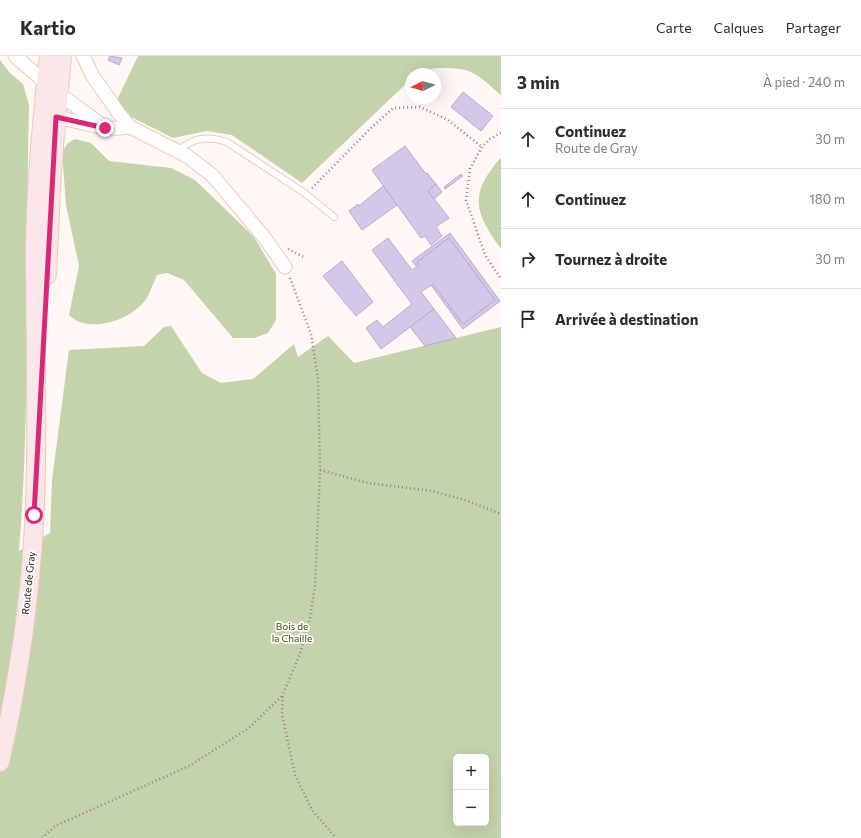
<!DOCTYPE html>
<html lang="fr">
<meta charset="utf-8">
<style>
:root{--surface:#fff;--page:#f2f2f3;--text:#2b2b33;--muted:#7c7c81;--line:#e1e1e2}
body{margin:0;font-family:Commissioner,sans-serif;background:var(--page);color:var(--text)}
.controls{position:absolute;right:12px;bottom:12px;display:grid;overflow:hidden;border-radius:6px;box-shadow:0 4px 16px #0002}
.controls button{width:36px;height:36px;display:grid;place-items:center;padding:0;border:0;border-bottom:1px solid var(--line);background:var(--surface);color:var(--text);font:20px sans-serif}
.compass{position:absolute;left:405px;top:12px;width:36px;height:36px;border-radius:50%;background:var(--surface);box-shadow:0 4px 16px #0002;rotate:265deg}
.stop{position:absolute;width:12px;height:12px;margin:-9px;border:3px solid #db2777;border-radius:50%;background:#fff}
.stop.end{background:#db2777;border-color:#fff;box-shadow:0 1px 4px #0008}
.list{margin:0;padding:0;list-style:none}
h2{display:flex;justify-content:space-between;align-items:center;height:52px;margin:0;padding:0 16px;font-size:17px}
h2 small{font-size:13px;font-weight:400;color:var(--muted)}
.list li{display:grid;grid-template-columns:26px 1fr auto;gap:12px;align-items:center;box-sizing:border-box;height:60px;padding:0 16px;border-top:1px solid var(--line)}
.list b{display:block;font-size:15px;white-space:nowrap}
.list p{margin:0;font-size:13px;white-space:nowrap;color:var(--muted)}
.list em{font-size:13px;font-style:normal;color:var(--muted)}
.icon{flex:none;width:22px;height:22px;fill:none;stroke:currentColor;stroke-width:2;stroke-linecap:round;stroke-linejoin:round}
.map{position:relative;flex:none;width:501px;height:782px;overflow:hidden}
header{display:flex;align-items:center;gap:24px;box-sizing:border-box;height:56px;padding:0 20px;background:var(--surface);border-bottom:1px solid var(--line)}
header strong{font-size:19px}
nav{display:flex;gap:22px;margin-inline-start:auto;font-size:14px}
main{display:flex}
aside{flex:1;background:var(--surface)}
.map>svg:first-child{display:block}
.green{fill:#c4d3ac;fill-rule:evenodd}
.building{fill:#d2c9ea;stroke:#b5adcd}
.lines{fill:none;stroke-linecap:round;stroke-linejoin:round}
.lane-casing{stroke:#ebcab7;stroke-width:8}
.street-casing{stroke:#ebcab7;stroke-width:15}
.secondary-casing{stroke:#ebcab7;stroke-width:20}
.path{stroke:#8c837e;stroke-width:2.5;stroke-dasharray:1 3;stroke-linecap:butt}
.lane{stroke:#fff;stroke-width:6}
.street{stroke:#fff;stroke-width:13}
.secondary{stroke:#fbe6e9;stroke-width:18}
.route{stroke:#db2777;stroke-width:5}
.labels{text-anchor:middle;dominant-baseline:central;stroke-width:3.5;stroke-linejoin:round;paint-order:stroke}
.street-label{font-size:10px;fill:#180d07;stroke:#fff}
.park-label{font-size:10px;fill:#3a4c02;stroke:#fff}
</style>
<header>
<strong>Kartio</strong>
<nav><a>Carte</a><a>Calques</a><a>Partager</a></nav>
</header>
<main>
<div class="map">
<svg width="501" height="782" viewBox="0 0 501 782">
<rect width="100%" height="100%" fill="#fef7f4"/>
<g class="green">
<path d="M138 0H501V39C492 32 482 21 471 16 460 11 425 10 416 18H411V23L302 127 232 79 207 75 173 82 131 61 117 44Z"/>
<path d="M0 4 10 17 23 28 29 49C25 198 31 347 19 495L50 477 52 424 69 294 144 290 164 271 171 270 202 317 221 327 253 323 294 288 298 301 328 280 354 307 501 271V782H0ZM456 701H486V767H456Z"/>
<path d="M75 83 91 87 109 105 171 112 195 124 254 181 276 218V264L268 277 254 282H233L184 224 167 217 157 219C152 229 150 239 143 247 129 263 100 273 80 266 76 265 73 262 69 259L79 210 66 149 62 96 68 87Z"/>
<path d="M501 102V193C483 167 468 146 489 117 493 111 496 106 501 102Z"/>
</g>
<g class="building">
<polygon points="110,0 122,2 119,9 108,4"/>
<polygon points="463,36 493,60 481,75 451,51"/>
<polygon points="405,90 426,118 427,117 436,128 428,135 449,162 436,171 442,180 431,189 425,180 421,182 372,114"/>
<polygon points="461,118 463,120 445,133 444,131"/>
<polygon points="436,128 442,136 434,143 428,135"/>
<polygon points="383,130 397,149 362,174 349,155 358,148 359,150"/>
<polygon points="450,177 500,245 463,273 431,229 433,228 463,268 495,244 449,182 417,206 419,209 416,210 412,205"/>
<polygon points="388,182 412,214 419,209 417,206 449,182 495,244 463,268 433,228 421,236 434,253 381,293 366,272 377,264 383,271 412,248 372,194"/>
<polygon points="342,205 373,246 356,260 323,220"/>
<polygon points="434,253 456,282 425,290 410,271"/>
</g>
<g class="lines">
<g class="lane-casing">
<path id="lane" d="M177 95C195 81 206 80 227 86L306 138 334 161"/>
</g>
<g class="street-casing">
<g id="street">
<polyline points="15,0 46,27 51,35 58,37 99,67"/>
<polyline points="83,0 92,19 120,59 130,71 187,100 212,119 264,181 285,211"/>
<path d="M51 54 56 61C80 65 106 76 130 71"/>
</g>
</g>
<g class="secondary-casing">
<g id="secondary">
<polyline points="47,219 52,115 62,0"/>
<path d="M0 706C22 609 35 509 36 409 37 336 35 262 35 188 36 126 42 62 49 0"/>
</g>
</g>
<g class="path">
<polyline points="501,77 490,83 482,91 470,113 466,144 485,199 501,223"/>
<polyline points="312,132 370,73 393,52 420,51 448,64 482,91"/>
<polyline points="288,193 306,202"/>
<polyline points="290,222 311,278 318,323 320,414 315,530 310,562 300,598 283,638 282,658 295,719 312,754 336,782"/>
<polyline points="320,414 368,427 432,435 468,445 501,458"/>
<polyline points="42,782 55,770 189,710 249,672 283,639"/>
</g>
<use href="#lane" class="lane"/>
<use href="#street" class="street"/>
<use href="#secondary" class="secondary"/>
</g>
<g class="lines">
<polyline class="route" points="34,459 56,61 105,72"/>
</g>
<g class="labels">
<g class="street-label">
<text transform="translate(28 527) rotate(-84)">Route de Gray</text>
</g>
<g class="park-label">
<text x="292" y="570">Bois de<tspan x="292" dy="12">la Chaille</tspan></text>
</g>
</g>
</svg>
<div class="controls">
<button>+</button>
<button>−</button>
</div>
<svg class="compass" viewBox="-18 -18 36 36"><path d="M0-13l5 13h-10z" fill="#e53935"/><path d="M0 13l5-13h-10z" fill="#7c7c81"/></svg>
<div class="stop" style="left:34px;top:459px"></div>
<div class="stop end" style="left:105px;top:72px"></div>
</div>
<aside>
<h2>3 min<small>À pied · 240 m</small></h2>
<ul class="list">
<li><svg class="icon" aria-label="ahead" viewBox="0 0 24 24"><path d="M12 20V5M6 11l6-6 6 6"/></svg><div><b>Continuez</b><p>Route de Gray</p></div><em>30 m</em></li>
<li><svg class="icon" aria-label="ahead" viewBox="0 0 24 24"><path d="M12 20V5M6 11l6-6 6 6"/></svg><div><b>Continuez</b></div><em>180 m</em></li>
<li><svg class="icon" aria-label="right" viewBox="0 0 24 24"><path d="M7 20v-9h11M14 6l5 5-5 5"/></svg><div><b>Tournez à droite</b></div><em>30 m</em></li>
<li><svg class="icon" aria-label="arrive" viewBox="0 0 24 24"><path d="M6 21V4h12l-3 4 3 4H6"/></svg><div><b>Arrivée à destination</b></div></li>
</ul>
</aside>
</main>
